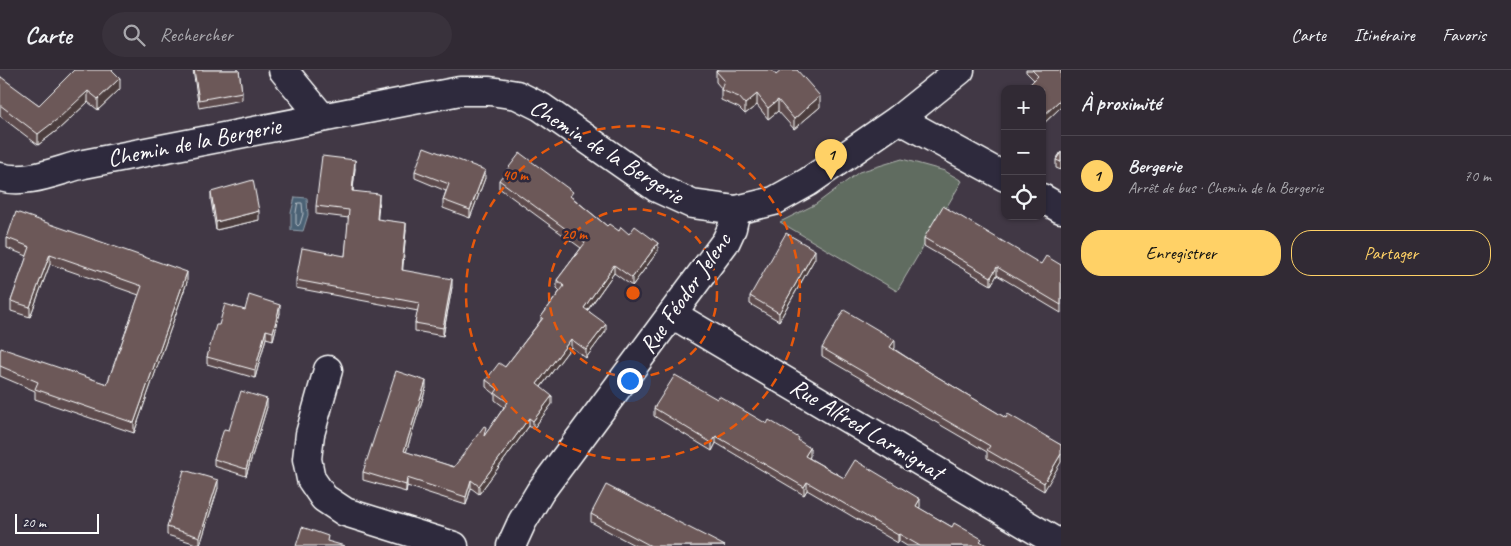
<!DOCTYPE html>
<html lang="fr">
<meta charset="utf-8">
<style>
:root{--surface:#312a34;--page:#39323c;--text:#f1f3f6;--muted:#a8a7ac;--line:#4c464f;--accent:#ffd166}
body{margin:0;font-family:Caveat,sans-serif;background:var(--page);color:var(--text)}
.controls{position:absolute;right:15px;top:15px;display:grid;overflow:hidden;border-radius:10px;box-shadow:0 1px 4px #0004}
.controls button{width:45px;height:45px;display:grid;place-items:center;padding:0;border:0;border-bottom:1px solid var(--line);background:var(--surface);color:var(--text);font:25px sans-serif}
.scale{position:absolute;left:15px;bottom:12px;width:84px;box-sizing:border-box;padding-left:5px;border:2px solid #fff;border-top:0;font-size:14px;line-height:18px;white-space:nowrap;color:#fff;-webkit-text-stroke:4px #2f2a3d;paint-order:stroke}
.you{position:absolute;left:629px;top:310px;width:18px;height:18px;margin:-12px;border:4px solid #fff;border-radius:50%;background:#1a73e8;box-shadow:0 0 0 8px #1a73e833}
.badge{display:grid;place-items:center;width:32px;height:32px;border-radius:50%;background:var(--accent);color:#111;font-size:16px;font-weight:700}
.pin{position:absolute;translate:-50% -41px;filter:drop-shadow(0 1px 2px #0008)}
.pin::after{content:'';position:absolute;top:26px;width:18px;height:15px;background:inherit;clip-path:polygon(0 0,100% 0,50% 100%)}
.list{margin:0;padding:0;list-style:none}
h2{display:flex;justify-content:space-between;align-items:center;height:65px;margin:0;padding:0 20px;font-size:21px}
h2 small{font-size:16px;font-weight:400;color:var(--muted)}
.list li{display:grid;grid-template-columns:32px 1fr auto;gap:15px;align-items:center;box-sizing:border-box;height:80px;padding:0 20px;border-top:1px solid var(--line)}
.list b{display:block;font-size:19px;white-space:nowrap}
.list p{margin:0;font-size:16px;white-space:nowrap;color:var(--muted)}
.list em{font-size:16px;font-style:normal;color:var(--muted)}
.actions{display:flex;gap:10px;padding:15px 20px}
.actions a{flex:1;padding:11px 0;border:1px solid var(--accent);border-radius:20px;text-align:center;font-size:18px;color:var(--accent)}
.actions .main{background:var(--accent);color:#111}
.icon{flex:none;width:28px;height:28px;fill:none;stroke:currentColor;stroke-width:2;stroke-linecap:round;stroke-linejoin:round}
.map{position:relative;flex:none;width:1061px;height:476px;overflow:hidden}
header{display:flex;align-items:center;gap:30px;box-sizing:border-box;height:70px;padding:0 25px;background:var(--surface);border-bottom:1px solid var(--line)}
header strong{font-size:24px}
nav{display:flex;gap:28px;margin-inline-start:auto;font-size:18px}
.search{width:350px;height:45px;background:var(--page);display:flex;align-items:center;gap:12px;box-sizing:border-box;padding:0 18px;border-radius:28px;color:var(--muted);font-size:19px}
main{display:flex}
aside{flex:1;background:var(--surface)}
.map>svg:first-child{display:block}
.green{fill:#616c61;stroke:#b0b6b0}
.water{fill:#4b6275;stroke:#93a1ac}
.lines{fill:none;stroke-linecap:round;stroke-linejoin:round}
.shore{stroke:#b7c0c8;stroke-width:1}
.street-casing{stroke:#fff;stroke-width:31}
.street{stroke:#2f2a3d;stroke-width:28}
.wall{fill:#5d4c4d;stroke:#fff}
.shaded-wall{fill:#4c3e3e;stroke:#fff}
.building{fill:#6c5859;stroke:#fff}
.ring{fill:none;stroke:#e8590c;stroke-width:2.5;stroke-dasharray:9 6}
.labels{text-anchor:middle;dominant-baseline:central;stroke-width:5;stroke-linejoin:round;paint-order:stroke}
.street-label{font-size:24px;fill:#fff;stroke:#2f2a3d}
.centre{fill:#e8590c;stroke:#2f2a3d;stroke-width:2.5}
.ring-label{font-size:15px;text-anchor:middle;font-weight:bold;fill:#e8590c;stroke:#2f2a3d;stroke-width:5;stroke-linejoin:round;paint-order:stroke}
</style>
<header>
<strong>Carte</strong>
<div class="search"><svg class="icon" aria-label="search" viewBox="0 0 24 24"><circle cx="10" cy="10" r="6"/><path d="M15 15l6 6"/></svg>Rechercher</div>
<nav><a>Carte</a><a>Itinéraire</a><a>Favoris</a></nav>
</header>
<main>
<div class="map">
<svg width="1061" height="476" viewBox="0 0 1061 476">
<rect width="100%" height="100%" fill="#413845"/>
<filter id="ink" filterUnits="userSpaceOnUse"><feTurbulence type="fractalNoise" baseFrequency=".02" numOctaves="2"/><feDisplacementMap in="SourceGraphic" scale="10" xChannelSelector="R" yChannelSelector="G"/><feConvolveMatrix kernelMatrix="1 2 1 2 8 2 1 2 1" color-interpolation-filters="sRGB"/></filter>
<g filter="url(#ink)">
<polygon class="green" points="902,89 945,101 962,111 897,221 780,152 816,134 859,102"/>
<polygon class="water" points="295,127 307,128 308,145 303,161 291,160 291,143"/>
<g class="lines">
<polygon class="shore" points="298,133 302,133 303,144 300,154 298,156 296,154 296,143"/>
<g class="street-casing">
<g id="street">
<polyline points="283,0 321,46"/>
<polyline points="899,49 960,0"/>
<path d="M0 107C27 115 58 100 84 94L460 21H490L517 25 541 37 657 118 692 134 736 140 774 131 808 112 899 49 1005 107"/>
<polyline points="1042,128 1061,139"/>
<polyline points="672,244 1061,475"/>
<polyline points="328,300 310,364 307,389 311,409 324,428 345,442 454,476"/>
<polyline points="511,476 522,452 540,422 726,171 732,158 736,140"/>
</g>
</g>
<use href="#street" class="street"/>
</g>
<g class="wall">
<polygon points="74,0 120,19 98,40 88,32 59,59 38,75 0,46 0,8 39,35"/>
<polygon points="193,0 239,0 242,22 242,30 199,38"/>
<polygon points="1026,0 1061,0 1061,37 1042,55 1034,10 1026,2"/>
<polygon points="716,1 776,5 820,37 794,59 778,41 768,49 757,35 745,44 739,38 721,30 721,18 716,12"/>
<polygon points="1061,82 1061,100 1056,98 1056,90"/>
<polygon points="355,98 353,121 379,132 377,150 406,160 402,200 452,217 443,266 415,261 415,253 418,241 296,218 296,210 345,186 349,148 316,144 316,136"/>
<polygon points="415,101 485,108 470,148 443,138 443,130 446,121 415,108"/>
<polygon points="499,110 573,128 607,156 619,161 629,164 658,181 632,216 614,203 588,240 606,261 586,288 571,277 541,317 552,334 533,359 529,356 479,424 471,418 466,435 407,416 406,422 363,410 363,402 426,318 406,382 454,397 486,364 504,337 495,330 495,324 486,317 486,310 505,297 541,250 541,247 560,221 557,218 557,210 581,178 499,118"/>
<polygon points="211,122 259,150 216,160 211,130"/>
<polygon points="7,168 187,212 134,363 35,329 35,321 0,306 0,282 107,314 139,225 50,194 30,247 11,241 11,231 27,186 7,178"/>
<polygon points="924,168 1041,194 1061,195 1061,243 997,205 991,215 924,176"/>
<polygon points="815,188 779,251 750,234 750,226"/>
<polygon points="245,240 280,243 273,270 266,268 255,308 207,294 207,287 219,255"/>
<polygon points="822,278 895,278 894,279 931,303 1006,348 1061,375 1044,421 987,388 987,382 822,286"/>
<polygon points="717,329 799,371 810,386 809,388 844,408 920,437 919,438 952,457 988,476 907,476 899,471 898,473 807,420 804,425 716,373 712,381 654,346 654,338"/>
<polygon points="267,337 246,406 214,396 214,389 229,360"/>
<polygon points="218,418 200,475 167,465 167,457"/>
<polygon points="591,444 725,476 636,476 591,452"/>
</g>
<g class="shaded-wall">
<polygon points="120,8 120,19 98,40 98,29"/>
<polygon points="88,21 88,32 59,59 38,75 38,64"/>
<polygon points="757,24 757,35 745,44 745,34"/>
<polygon points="820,26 820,37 794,59 794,49"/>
<polygon points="1061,29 1061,37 1042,55 1042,47"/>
<polygon points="778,30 778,41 768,49 768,38"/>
<polygon points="355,90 355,98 352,128 352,121"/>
<polygon points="485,100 485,108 470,148 470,140"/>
<polygon points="379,124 379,132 377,157 377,149"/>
<polygon points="259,141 259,150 216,160 216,152"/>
<polygon points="406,153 406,160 402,208 402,200"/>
<polygon points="658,173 658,181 632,216 632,208"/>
<polygon points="815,180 815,188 779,251 779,243"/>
<polygon points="50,184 50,194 30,247 30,237"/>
<polygon points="614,195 614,203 584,245 584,238"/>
<polygon points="997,197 997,205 991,215 991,207"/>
<polygon points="187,202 187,212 134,363 134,353"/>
<polygon points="452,209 452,217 443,266 443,258"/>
<polygon points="280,235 280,243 273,270 273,262"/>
<polygon points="606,254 606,261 586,288 586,280"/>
<polygon points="266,260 266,268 255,308 255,300"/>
<polygon points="571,269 571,277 537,322 537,314"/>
<polygon points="895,270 895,278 890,285 890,277"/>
<polygon points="426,311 426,318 404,389 404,381"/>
<polygon points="552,326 552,334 533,359 533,351"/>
<polygon points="267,329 267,337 246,406 246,399"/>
<polygon points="529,348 529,356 479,424 479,416"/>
<polygon points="716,366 716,373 712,381 712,373"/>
<polygon points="810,378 810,386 805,394 805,386"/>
<polygon points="1061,384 1061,392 1044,421 1044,413"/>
<polygon points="407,408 407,416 406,422 406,415"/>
<polygon points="218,410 218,418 200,475 200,467"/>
<polygon points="471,410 471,418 466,435 466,427"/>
<polygon points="807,412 807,420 804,425 804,417"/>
<polygon points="920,429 920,437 916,443 916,436"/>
<polygon points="899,464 899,471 898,473 898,465"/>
</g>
<g class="building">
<polygon points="74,0 112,0 120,8 98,29 88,21 59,48 38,64 0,35 0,8 1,7 39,35"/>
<polygon points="194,0 239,0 242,22 199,30"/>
<polygon points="718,0 772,0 776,5 782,0 797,0 820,26 794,49 778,30 768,38 757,24 745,34 739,27 721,20 724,10 716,1"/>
<polygon points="1032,0 1061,0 1061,29 1042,47 1042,19 1025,19 1038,6"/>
<polygon points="424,77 485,100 470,140 443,130 449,114 415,101"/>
<polygon points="1061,82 1061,92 1056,90"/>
<polygon points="520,83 573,122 570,126 607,156 609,154 619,161 621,157 629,164 635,156 658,173 632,208 614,195 584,238 606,254 586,280 571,269 537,314 552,326 533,351 529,348 479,416 471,410 466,427 407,408 406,415 363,402 396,301 426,311 404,381 454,397 484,356 486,357 484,366 508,332 495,323 498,319 486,310 499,293 505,297 543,248 541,247 564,216 557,210 585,173 499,110"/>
<polygon points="322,86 355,90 352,121 379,124 377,149 406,153 402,200 452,209 443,258 415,253 419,233 296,210 302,178 345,186 349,140 316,136"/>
<polygon points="253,110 259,141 216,152 211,122"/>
<polygon points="943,136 1041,194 1046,186 1061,195 1061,235 997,197 991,207 924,168"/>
<polygon points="16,142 187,202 134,353 35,319 38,312 0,296 0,282 1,278 107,314 142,216 50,184 30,237 11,231 30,177 7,168"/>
<polygon points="786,163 815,180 779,243 750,226"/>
<polygon points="249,225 280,235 273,262 266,260 255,300 207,287 216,255 219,255 225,234 245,240"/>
<polygon points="844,240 895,270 890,277 931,303 1006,348 1008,344 1061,375 1061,384 1044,413 987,380 990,376 822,278"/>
<polygon points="675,305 717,329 719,326 767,354 769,350 799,368 798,370 810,378 805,386 844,408 855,390 920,429 916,436 952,457 954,453 982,469 980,471 988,476 920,476 899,464 898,465 807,412 804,417 716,366 712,373 654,338"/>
<polygon points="241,321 267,329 246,399 214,389 224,359 229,360"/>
<polygon points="184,400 218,410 200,467 167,457"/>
<polygon points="606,415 725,476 651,476 591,444"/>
<polygon points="302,457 328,466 327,471 345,476 296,476"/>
</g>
</g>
<g class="ring">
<circle cx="633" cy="223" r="84"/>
<circle cx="633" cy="223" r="167"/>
</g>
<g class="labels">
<g class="street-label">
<text transform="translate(194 72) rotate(-11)">Chemin de la Bergerie</text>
<text transform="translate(607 81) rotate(32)">Chemin de la Bergerie</text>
<text transform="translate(685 223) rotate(-55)">Rue Féodor Jelenc</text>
<text transform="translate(867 359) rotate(31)">Rue Alfred Larmignat</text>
</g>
</g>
<circle cx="633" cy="223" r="8" class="centre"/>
<g class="ring-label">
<text x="515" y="110">40 m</text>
<text x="574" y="169">20 m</text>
</g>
</svg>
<div class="controls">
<button>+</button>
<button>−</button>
<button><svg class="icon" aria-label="locate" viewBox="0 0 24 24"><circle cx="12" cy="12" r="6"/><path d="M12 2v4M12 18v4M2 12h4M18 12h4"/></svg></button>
</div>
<div class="scale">20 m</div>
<div class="you"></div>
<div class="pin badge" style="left:831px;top:110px">1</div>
</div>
<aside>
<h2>À proximité<small></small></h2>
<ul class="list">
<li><span class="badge">1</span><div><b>Bergerie</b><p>Arrêt de bus · Chemin de la Bergerie</p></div><em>70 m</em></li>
</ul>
<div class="actions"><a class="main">Enregistrer</a><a>Partager</a></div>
</aside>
</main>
